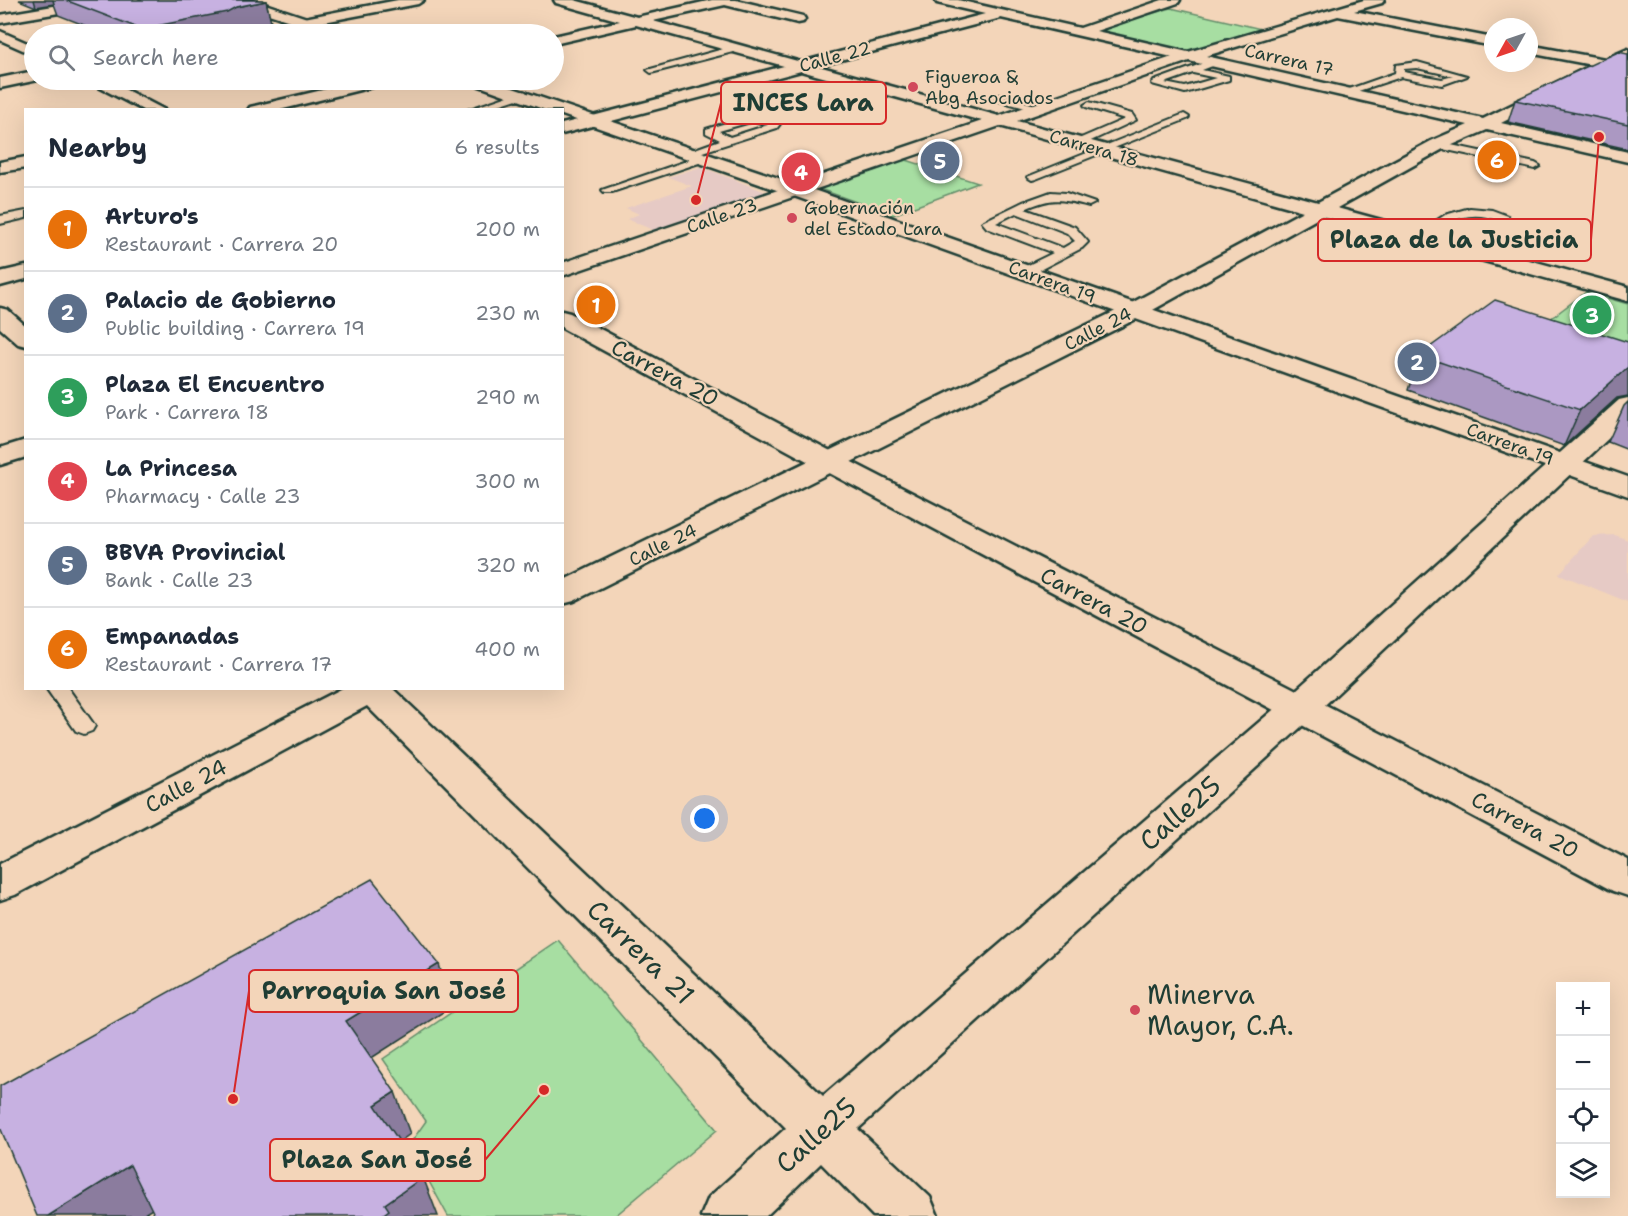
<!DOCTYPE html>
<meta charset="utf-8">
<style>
:root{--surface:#fff;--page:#f6f6f7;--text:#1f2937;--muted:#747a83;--line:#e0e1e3;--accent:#1a73e8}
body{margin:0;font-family:"Shantell Sans",sans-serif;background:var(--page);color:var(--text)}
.controls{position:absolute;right:18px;bottom:18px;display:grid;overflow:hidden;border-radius:0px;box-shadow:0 6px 24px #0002}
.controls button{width:54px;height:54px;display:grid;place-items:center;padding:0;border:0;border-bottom:2px solid var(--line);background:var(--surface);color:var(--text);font:30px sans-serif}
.compass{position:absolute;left:1484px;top:18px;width:54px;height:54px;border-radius:50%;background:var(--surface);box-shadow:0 6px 24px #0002;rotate:230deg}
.you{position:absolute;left:705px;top:819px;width:21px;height:21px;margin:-15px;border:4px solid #fff;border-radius:50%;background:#1a73e8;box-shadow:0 0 0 9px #1a73e833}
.badge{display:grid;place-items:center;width:39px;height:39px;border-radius:50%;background:var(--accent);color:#fff;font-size:20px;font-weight:700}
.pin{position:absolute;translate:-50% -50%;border:3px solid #fff;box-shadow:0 2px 6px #0006}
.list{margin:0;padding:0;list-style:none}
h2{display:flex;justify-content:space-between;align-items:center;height:78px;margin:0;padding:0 24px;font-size:26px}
h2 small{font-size:20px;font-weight:400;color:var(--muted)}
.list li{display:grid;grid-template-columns:39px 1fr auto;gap:18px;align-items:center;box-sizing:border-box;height:84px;padding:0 24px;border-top:2px solid var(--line)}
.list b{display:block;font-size:22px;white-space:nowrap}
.list p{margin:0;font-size:20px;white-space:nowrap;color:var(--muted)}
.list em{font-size:20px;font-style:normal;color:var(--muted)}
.icon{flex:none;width:33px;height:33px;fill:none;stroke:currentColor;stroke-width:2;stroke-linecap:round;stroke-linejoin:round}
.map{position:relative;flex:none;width:1628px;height:1216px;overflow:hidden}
.search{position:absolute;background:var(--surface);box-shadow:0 6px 24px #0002;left:24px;top:24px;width:540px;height:66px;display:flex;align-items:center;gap:15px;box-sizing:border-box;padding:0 21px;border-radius:33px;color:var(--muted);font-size:22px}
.panel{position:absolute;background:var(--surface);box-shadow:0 6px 24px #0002;left:24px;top:108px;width:540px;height:582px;border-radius:0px}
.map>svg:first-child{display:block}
.built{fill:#e6cac5}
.green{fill:#a7dea2;stroke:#638e6b;stroke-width:1.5}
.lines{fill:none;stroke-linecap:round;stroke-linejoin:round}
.lane-casing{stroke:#1f3d34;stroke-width:4}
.street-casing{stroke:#1f3d34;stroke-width:5}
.secondary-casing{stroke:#1f3d34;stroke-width:5}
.lane{fill:#f3d5b9;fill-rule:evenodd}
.street{fill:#f3d5b9;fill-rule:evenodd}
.secondary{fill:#f3d5b9;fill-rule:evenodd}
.wall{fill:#ab98c2;stroke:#1f3d34;stroke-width:1.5}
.shaded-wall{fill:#8b7c9e;stroke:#1f3d34;stroke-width:1.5}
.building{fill:#c7b1e1;stroke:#1f3d34;stroke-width:1.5}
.poi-dot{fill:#d1495b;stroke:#f3d5b9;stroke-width:2}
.labels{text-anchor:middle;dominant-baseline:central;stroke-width:4.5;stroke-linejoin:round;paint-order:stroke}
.far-street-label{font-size:18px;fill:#1f3d34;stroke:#f3d5b9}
.far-poi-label{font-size:18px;fill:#1f3d34;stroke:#f3d5b9;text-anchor:start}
.street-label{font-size:22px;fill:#1f3d34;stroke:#f3d5b9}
.near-street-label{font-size:27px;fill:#1f3d34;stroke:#f3d5b9}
.near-poi-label{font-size:27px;fill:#1f3d34;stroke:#f3d5b9;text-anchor:start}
.leader{fill:none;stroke:#d62828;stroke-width:2}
.callout-dot{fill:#d62828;stroke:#f3d5b9;stroke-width:2}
.callout{fill:#f3d5b9;stroke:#d62828;stroke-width:2}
.callout-label{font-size:24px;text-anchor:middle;font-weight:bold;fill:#1f3d34}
</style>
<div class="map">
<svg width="1628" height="1216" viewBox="0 0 1628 1216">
<rect width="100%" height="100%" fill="#f3d5b9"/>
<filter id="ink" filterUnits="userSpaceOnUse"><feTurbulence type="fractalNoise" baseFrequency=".0167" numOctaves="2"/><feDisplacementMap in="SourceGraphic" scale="12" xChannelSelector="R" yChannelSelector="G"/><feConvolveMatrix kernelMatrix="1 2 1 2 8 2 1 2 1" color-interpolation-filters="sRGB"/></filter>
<g filter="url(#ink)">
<g class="built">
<polygon points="701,167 766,192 653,230 627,219 639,214 626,208 692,186 668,177"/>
<polygon points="1615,535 1628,540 1628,602 1559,574 1593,536"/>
</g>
<g class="green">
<polygon points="1171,8 1270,31 1194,53 1096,30"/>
<polygon points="900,158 978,183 893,215 814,187"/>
<polygon points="1586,292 1628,304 1628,352 1542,325"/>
<polygon points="558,940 717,1130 615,1216 448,1216 409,1145 426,1121 383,1059"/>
</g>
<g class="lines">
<g class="lane-casing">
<g id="lane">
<polygon points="734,46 738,49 737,51 651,73 647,70"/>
<path d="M1212 60 1216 63 1215 65 1202 70 1229 76V80L1185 93 1152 84 1154 81ZM1193 73 1216 78 1185 87 1165 83Z"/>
<path d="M1417 62 1467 76 1442 85 1401 77 1346 95 1338 93 1395 73 1396 65ZM1417 68 1453 76 1442 79 1404 72V69Z"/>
<polygon points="523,91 526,92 526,96 483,110 467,110"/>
<polygon points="999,95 1039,106 1041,108 1036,111 996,100 996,96"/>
<polygon points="1089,102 1132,114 1136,120 1082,145 1074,145 1074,141 1125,119 1086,107 1084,105"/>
<polygon points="1184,114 1189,117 1187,119 1036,179 1032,180 1027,177"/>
<path d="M753 115 763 116 780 124 777 128 693 155 684 153 720 140 706 133V129ZM754 121 768 125 730 137 719 131Z"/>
<polygon points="1437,142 1535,163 1540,166 1535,169 1433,147 1432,145"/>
<polygon points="704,155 709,158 708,160 612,192 604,192 602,190"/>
<path d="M1051 192 1066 193 1095 203 1089 206C1061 199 1052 197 1025 209L1075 227 1088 242 1082 248 1030 275H1020L1019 272 1020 269 1053 253 987 228 982 222 1023 202ZM1016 213 1067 233 1075 241 1063 248 996 223Z"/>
<path d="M1470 208 1492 210 1508 216 1511 223 1462 252 1456 248 1458 245 1499 221C1469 208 1448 221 1423 239L1419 240 1413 236 1445 215Z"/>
<polygon points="26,211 26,218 0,224 0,216"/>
<polygon points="1378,221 1382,222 1382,228 1337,253 1329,253 1327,250"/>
<polygon points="46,688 68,688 95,726 92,731 84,734 76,731"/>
</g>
</g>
<g class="street-casing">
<g id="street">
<polygon points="89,0 118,0 112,4 0,23 0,15"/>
<polygon points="398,0 424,0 418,4 261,34 235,34 242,30"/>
<path d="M554 0H574L637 17 712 0H736L803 16 805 19 803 22 798 23 725 5 653 21 801 62 985 14 937 3 935 0H958L1080 28 1162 0H1180L1178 3 1096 31 1188 52 1364 0H1384L1382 3 1354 11 1493 38V46L1338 16 1206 56 1483 119 1592 65 1529 53V45L1605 59 1628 49V59L1621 62 1623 65 1621 68H1609L1501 123 1628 152V162L1487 130 1443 149 1337 208 1628 287V301L1322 216 1142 316 574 601 562 604V581L1126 306 1303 211 1000 126 562 276V263L982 121 801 71 562 134V124L784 66 636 25 554 44V36L620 21 556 3ZM1001 18 1172 57 999 116 818 66ZM1189 61 1468 125 1431 141 1318 202 1017 121Z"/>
<polygon points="34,71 34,80 38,80 0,88 0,78"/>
<polygon points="365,80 391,80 388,83 279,110 248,110 250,107"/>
<polygon points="26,157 26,168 0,172 0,162"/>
<polygon points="26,266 26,279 0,286 0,272"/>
<polygon points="0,308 8,310 26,326 26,346 18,344 0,328"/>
<polygon points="1628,398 1628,420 1312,717 858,1129 930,1197 938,1216 873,1216 821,1163 766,1216 701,1216 709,1197 786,1128 367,706 15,895 0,900 0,864 343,688 392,688 823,1096 1286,699 1619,400"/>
<polygon points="26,440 26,457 0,465 0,448"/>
</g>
</g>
<g class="secondary-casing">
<g id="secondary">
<polygon points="234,0 253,0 346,31 348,34 329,34 236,3"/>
<polygon points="0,31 34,46 34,55 0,40"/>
<polygon points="89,80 107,80 165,110 143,110 91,83"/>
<polygon points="468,80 489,80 805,187 1628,477 1628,496 791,195 562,115 562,110 546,110 471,83"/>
<polygon points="562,311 570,313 840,456 1628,860 1628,896 1613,891 820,468 562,328"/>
</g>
</g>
<use href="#lane" class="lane"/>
<use href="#street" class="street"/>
<use href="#secondary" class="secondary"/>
</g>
<g class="wall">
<polygon points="19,0 262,0 266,1 271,22 242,28 233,33 228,34 107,34 58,15 54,4 36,7"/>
<polygon points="1628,54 1628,149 1508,122 1515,100"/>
<polygon points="1419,355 1617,398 1564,446 1408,390"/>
<polygon points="1628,402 1628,450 1608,442 1624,406"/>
</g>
<g class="shaded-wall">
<polygon points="34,0 53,0 54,4 36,7"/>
<polygon points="266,1 271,22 242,28 233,33 228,34 143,34 141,29 236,7"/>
<polygon points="1628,367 1628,396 1617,398 1564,446 1580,410"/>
<polygon points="439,964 451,1007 362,1064 346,1021"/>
<polygon points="395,1092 410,1134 392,1147 375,1105"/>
<polygon points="130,1165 157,1206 141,1216 48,1216"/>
<polygon points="423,1177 438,1216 381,1216 385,1204"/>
</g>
<g class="building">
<polygon points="65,0 262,0 266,1 236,7 227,12 141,29"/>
<polygon points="1618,52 1628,54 1628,124 1515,100"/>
<polygon points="1495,300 1628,342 1628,367 1580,410 1419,355"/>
<polygon points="372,879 439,964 346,1021 395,1092 375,1105 423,1177 385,1204 389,1210 381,1216 155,1216 130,1165 48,1216 37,1216 0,1127 0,1086"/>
</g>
</g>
<g class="poi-dot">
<circle cx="913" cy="87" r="6"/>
<circle cx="792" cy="218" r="6"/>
<circle cx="1135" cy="1010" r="6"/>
</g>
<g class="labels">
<g class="far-street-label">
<text transform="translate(835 57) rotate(-15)">Calle 22</text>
<text transform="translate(1289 60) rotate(13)">Carrera 17</text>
<text transform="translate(1094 148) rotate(16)">Carrera 18</text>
<text transform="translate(722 216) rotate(-19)">Calle 23</text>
<text transform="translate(1052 282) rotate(20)">Carrera 19</text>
<text transform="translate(1098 329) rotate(-27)">Calle 24</text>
<text transform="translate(1510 444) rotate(20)">Carrera 19</text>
<text transform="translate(663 545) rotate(-26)">Calle 24</text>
</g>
<g class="far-poi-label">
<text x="925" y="77">Figueroa &amp;<tspan x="925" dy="21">Abg Asociados</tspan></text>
<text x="804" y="208">Gobernación<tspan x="804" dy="21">del Estado Lara</tspan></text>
</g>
<g class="street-label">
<text transform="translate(665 373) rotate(28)">Carrera 20</text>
<text transform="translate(1094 601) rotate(28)">Carrera 20</text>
<text transform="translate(186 786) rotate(-28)">Calle 24</text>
<text transform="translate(1525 825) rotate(28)">Carrera 20</text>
</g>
<g class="near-street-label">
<text transform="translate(1180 813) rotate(-41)">Calle25</text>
<text transform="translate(641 952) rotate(44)">Carrera 21</text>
<text transform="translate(816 1135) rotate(-42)">Calle25</text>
</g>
<g class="near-poi-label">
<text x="1147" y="994">Minerva<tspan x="1147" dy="31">Mayor, C.A.</tspan></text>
</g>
</g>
<path class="leader" d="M696 200L721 103M1599 137L1591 240M233 1099L249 991M544 1090L485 1160"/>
<g class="callout-dot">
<circle cx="696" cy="200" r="6"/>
<circle cx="1599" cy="137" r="6"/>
<circle cx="233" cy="1099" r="6"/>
<circle cx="544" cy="1090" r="6"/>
</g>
<g class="callout">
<rect x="721" y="82" width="165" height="42" rx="6"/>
<rect x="1318" y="219" width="273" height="42" rx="6"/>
<rect x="249" y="970" width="269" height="42" rx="6"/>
<rect x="270" y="1139" width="215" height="42" rx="6"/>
</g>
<g class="callout-label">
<text x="803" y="111">INCES Lara</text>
<text x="1454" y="248">Plaza de la Justicia</text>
<text x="384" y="999">Parroquia San José</text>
<text x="377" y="1168">Plaza San José</text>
</g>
</svg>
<div class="controls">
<button>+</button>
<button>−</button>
<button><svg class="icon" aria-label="locate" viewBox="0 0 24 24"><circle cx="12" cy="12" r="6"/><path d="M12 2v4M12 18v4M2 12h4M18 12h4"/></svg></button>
<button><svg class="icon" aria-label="layers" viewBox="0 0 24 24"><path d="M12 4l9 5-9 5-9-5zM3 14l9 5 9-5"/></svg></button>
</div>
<svg class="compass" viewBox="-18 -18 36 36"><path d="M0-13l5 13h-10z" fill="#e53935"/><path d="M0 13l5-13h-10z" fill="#747a83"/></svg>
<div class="you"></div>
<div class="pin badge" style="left:596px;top:305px;background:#e8710a">1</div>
<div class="pin badge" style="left:1417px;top:362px;background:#5c6f8a">2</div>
<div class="pin badge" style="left:1592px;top:315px;background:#2e9e5b">3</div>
<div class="pin badge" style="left:801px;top:172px;background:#e0444e">4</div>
<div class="pin badge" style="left:940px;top:161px;background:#5c6f8a">5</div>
<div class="pin badge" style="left:1497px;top:160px;background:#e8710a">6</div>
<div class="search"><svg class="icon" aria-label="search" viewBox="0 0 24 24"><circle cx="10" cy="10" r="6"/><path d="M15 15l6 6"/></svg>Search here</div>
<section class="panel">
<h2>Nearby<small>6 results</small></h2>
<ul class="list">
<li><span class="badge" style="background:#e8710a">1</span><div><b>Arturo's</b><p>Restaurant · Carrera 20</p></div><em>200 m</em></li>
<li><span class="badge" style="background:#5c6f8a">2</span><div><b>Palacio de Gobierno</b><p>Public building · Carrera 19</p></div><em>230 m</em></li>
<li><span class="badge" style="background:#2e9e5b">3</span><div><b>Plaza El Encuentro</b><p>Park · Carrera 18</p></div><em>290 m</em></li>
<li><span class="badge" style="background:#e0444e">4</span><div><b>La Princesa</b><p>Pharmacy · Calle 23</p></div><em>300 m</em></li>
<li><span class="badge" style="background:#5c6f8a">5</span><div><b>BBVA Provincial</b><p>Bank · Calle 23</p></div><em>320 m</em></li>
<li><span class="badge" style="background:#e8710a">6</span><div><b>Empanadas</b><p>Restaurant · Carrera 17</p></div><em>400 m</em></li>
</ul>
</section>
</div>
